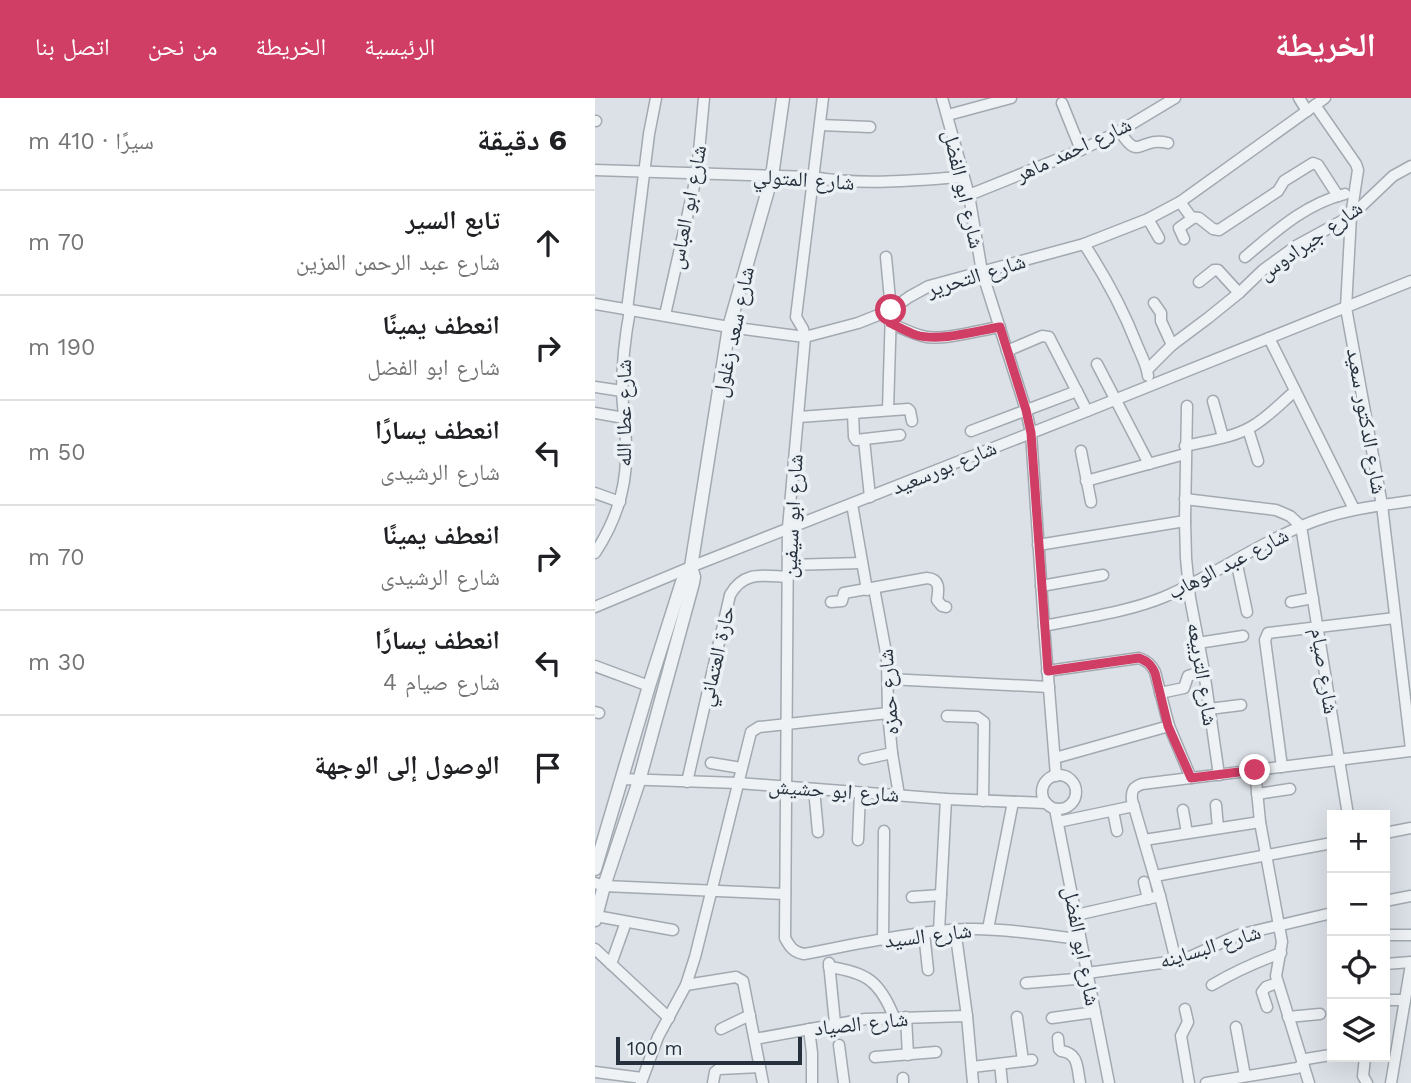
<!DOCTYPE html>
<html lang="ar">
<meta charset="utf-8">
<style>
:root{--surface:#fff;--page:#f2f2f2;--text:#202124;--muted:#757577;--line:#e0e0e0;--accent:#d03d65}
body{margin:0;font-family:"Work Sans","Noto Naskh Arabic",sans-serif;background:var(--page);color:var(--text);direction:rtl}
.controls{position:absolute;right:21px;bottom:21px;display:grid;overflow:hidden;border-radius:0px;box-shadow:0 7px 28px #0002}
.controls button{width:63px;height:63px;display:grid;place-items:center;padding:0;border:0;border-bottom:2px solid var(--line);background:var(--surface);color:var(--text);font:35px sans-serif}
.scale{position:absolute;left:21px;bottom:18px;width:186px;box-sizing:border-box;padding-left:7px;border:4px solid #26313d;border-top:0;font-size:19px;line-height:24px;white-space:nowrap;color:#26313d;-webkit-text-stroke:5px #ebf0f4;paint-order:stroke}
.stop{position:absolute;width:21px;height:21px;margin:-16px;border:5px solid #d03d65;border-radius:50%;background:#fff}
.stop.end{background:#d03d65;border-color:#fff;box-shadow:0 2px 7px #0008}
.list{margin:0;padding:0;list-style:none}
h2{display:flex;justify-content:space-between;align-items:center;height:91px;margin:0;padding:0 28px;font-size:30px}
h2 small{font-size:23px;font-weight:400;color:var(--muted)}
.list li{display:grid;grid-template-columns:46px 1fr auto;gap:21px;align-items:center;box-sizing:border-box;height:105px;padding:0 28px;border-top:2px solid var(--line)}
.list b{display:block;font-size:26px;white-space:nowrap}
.list p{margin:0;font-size:23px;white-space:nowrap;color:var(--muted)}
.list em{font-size:23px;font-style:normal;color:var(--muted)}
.icon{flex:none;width:38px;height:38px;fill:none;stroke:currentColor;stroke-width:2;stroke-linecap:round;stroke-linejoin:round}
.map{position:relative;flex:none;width:816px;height:985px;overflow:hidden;direction:ltr}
header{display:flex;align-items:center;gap:42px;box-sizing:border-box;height:98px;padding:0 35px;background:var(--accent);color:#fff}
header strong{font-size:33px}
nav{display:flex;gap:38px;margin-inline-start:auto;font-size:24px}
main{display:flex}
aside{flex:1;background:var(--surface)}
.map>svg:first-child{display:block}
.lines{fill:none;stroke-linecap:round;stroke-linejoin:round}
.minor-casing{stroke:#a2a9b1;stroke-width:13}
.tertiary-casing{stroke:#a2a9b1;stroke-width:15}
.minor{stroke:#eff2f5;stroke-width:10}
.tertiary{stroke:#eff2f5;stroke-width:12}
.route{stroke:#d03d65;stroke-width:9}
.labels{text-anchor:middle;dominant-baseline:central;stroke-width:7;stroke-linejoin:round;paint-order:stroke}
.street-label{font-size:21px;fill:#26313d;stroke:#ebf0f4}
</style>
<header>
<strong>الخريطة</strong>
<nav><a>الرئيسية</a><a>الخريطة</a><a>من نحن</a><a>اتصل بنا</a></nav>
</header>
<main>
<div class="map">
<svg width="816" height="985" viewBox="0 0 816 985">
<rect width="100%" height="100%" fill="#dce1e7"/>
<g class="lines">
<g class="minor-casing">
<g id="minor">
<path d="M228 0 201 219 208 231 210 239 193 430 190 840C195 849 198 854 209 856 262 846 319 833 373 831 410 830 448 837 485 841"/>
<polyline points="347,0 374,97 387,174 431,312 436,335 449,528 461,678"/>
<polyline points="704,0 712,13"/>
<polyline points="467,5 486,52"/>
<polyline points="720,7 761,66 763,72 756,118 751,210 787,407 816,651"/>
<polyline points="353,17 416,0"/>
<polyline points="0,23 1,23"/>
<polyline points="225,27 275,29"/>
<path d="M525 33C544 65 544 38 573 45"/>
<path d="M0 72 217 79C268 88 318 82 368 79"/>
<polyline points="374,97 486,52 525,33 580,0"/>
<polyline points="585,104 596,119 604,120 618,131 624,132 683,93 689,83 718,65 723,67 743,98"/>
<polyline points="553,121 564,140"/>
<polyline points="589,141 584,130 598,120"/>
<path d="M489 146C510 178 528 211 542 247 546 257 552 267 553 278"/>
<polyline points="291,159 296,212 293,312"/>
<path d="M650 159C681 133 710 106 750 96"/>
<polyline points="604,184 619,172 623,172 644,195"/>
<polyline points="559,205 566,215 566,223 577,247"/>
<polyline points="0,206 134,229 210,239 263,225 296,212 314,199 334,188 489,146 553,121 585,104 730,0"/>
<polyline points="32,212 54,36 61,0"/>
<polyline points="70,217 102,75 109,0"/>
<path d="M295 225C307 230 319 237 332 239 352 242 384 232 405 229"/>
<polyline points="674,240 759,411"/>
<polyline points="412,253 447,238 454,239 492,313"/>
<polyline points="502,266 554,366"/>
<polyline points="552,272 577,247 613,220 644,195 668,172 701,148 756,118 798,78 816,68"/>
<polyline points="0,289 27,293"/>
<polyline points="618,303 628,339"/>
<polyline points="592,308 590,423 591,460 595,500 609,573 624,677"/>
<polyline points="0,315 29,320"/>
<polyline points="258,315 259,339 261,342 305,337"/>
<polyline points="204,319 313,311 315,313 317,323"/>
<polyline points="653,331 663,363"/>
<polyline points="376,333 482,293"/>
<polyline points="269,342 275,399"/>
<path d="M590 348C612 343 637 340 656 329 672 320 686 305 700 293"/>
<polyline points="486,353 496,404"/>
<polyline points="491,383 590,356"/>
<polyline points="0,395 25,404"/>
<polyline points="590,401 681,412 695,418 706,428 753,717"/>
<polyline points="257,406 272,492"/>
<polyline points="443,447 590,423"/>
<path d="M0 455C19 426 31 394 31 358 32 337 28 315 27 293 27 265 30 239 35 212"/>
<polyline points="641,462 652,514"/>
<polyline points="193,467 267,465"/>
<polyline points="446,488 508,477"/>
<polyline points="279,490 292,560 293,615 297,655 304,697"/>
<path d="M236 504 247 503 249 495 332 480C345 481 344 491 342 502L347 508 351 509"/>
<polyline points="696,504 718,500"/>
<polyline points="0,509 103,466 492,313 816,183"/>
<path d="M449 528C487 520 533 514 569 499 616 479 659 448 707 428 741 413 779 408 816 403"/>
<polyline points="603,545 648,538"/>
<polyline points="0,568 54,588"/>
<path d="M452 573 544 560C552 563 556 566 560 574L574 628 596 680"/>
<polyline points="293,581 454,589"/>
<polyline points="565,595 589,590 593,578 609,573"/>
<polyline points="614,611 646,607"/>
<polyline points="0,614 4,615"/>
<polyline points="352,618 382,619 389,624 388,703"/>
<polyline points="460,660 574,628"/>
<polyline points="269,661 297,655"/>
<polyline points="116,665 146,670"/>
<polyline points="687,669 670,542 673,535 800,520"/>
<polyline points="660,672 665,724 687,844 681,878 714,985"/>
<circle cx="464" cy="694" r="17"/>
<polyline points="26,681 143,685 351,701 451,705"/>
<path d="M92 684 135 497C149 472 169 478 193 479"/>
<polyline points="219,691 223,734"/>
<polyline points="662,696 695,691"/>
<polyline points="621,707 623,730"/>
<polyline points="460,711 514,985"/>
<polyline points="588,712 592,735"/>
<polyline points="518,713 522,733"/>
<polyline points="463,724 539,708"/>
<polyline points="790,735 816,730"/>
<polyline points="263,742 265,695"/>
<polyline points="549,742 665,724"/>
<polyline points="560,778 737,745"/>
<polyline points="549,784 553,801"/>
<polyline points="0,785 9,788 190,796"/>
<polyline points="317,799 346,797"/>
<polyline points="790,803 816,798"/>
<polyline points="481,817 565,798"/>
<polyline points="1,818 78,832"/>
<polyline points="360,831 372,918 378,985"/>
<polyline points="393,831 418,704"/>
<polyline points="344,833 351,701"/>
<polyline points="329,835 333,872"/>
<polyline points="795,837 816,837"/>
<polyline points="288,842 289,733"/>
<polyline points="0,851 74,920"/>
<path d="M581 863 565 798 537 702C536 693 538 689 547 686L816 653"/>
<polyline points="234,865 240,925"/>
<polyline points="16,866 31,824"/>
<polyline points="790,866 816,864"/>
<path d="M234 869C272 874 285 884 299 919"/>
<polyline points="492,875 581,863 597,858 643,837 737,815"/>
<polyline points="431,885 493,880"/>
<polyline points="91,887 141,879 148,883 168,985"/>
<path d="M617 887C639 874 661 864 686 855"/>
<polyline points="790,902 810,902"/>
<polyline points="672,909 667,894 671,889 682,885"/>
<polyline points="590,911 593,924 586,938 594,985"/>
<polyline points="311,919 313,957"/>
<polyline points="422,919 428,963"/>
<polyline points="693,919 725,916"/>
<polyline points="457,920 500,914"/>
<polyline points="641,929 650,978"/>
<polyline points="126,931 155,917"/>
<polyline points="214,931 217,955 217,985"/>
<path d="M463 940 464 951 466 953C484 955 482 970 485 985"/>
<polyline points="160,941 270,921 372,918"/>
<polyline points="244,947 249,985"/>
<polyline points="280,959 341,954"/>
<polyline points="770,959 768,978 772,985"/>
<polyline points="405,966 407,985"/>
<polyline points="377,969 437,962"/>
<polyline points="0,974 47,980"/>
<polyline points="308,980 308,985"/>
<polyline points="46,985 63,939 91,887 100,859 156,634 164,629 293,615"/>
<polyline points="118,985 120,974 124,971 165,969"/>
<polyline points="611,985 702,970 706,968 711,961 735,957"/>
<polyline points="796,985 816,866"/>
</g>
</g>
<g class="tertiary-casing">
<g id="tertiary">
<polyline points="0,771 54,588 87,484 96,469 134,229 177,78 188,0"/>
<polyline points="0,822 9,788 44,683 98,485 99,479 96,469"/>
</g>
</g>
<use href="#minor" class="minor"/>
<use href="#tertiary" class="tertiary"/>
</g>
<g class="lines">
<path class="route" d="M296 212 295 225C304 229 312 234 321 237 344 244 381 233 405 229L431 312 436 335 453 573 544 560C552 563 556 566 560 575L573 628 596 680 660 672"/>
</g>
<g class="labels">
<g class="street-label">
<text transform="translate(478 51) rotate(-25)">شارع احمد ماهر</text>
<text transform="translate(209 81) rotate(4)">شارع المتولي</text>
<text transform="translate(369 91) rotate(77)">شارع ابو الفضل</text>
<text transform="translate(92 109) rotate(-79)">شارع ابو العباس</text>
<text transform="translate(715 142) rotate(-35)">شارع جيرادوس</text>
<text transform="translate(381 177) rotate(-17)">شارع التحرير</text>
<text transform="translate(138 234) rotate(-78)">شارع سعد زغلول</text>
<text transform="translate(28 315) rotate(-90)">شارع عطا الله</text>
<text transform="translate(772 323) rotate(80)">شارع الدكتور سعيد</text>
<text transform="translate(349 369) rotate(-22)">شارع بورسعيد</text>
<text transform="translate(197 418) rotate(-87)">شارع ابو سيفين</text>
<text transform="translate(633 465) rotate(-27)">شارع عبد الوهاب</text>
<text transform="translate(121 558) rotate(-77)">حارة العتماني</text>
<text transform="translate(730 573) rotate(81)">شارع صيام</text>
<text transform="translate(608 576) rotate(81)">شارع التربيعه</text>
<text transform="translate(293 594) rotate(-94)">شارع حمزه</text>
<text transform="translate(239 692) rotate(4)">شارع ابو حشيش</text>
<text transform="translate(333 837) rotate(-7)">شارع السيد</text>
<text transform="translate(487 848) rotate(79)">شارع ابو الفضل</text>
<text transform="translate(615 848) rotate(-17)">شارع البساينه</text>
<text transform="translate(266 925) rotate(-6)">شارع الصياد</text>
</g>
</g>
</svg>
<div class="controls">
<button>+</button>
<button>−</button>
<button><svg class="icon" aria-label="locate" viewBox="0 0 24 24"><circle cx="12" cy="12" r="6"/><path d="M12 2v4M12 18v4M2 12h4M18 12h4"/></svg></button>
<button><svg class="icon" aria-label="layers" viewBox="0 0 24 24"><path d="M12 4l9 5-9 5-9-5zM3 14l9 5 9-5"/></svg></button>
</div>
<div class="scale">100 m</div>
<div class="stop" style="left:296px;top:212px"></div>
<div class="stop end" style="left:660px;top:672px"></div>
</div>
<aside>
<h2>6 دقيقة<small>سيرًا · 410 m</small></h2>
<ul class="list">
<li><svg class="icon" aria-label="ahead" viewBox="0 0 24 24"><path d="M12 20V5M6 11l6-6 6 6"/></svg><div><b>تابع السير</b><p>شارع عبد الرحمن المزين</p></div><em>70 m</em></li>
<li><svg class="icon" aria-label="right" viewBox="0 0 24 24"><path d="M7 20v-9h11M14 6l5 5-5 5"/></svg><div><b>انعطف يمينًا</b><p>شارع ابو الفضل</p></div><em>190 m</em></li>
<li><svg class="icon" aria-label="left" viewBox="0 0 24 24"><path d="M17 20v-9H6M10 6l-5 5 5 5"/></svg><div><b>انعطف يسارًا</b><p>شارع الرشيدى</p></div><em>50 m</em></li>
<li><svg class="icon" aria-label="right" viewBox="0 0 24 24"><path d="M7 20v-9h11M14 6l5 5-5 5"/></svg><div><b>انعطف يمينًا</b><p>شارع الرشيدى</p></div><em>70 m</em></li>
<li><svg class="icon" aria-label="left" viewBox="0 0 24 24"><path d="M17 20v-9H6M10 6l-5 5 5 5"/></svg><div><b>انعطف يسارًا</b><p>شارع صيام 4</p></div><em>30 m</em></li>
<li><svg class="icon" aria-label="arrive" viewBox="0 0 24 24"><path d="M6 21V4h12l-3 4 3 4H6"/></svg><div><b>الوصول إلى الوجهة</b></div></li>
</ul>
</aside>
</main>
